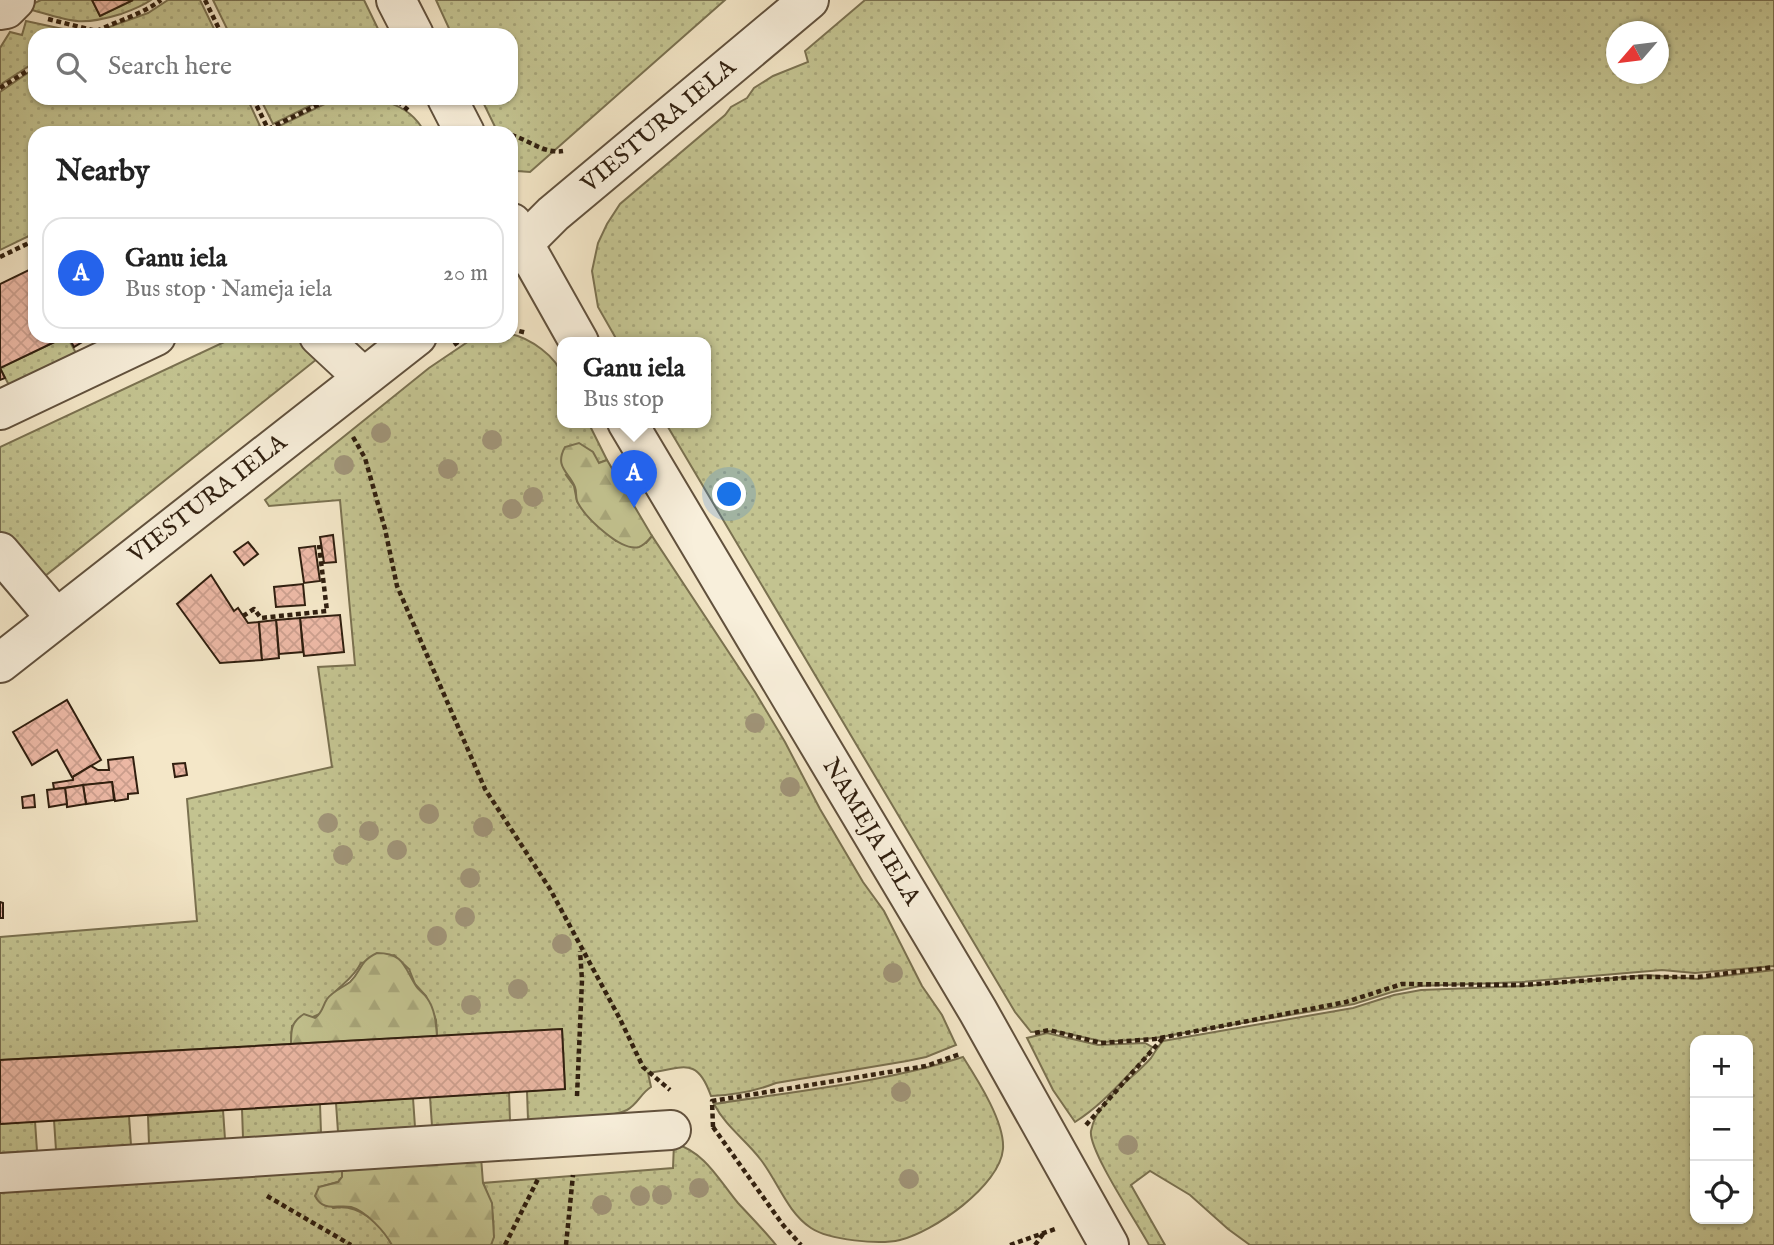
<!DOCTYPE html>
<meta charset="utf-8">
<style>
:root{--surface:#fff;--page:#f6f6f6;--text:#222;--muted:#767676;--line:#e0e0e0;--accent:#2563eb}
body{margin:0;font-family:"IM FELL English",serif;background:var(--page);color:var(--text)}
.controls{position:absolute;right:21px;bottom:21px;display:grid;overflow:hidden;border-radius:14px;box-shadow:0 2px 5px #0004}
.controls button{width:63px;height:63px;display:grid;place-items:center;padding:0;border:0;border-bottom:2px solid var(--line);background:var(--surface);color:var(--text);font:35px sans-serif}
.compass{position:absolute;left:1606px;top:21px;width:63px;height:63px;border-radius:50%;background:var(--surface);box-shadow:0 2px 5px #0004;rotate:242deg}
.you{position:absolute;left:730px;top:495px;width:24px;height:24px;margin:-18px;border:5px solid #fff;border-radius:50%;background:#1a73e8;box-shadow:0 0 0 10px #1a73e833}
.badge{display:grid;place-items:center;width:46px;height:46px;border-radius:50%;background:var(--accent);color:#fff;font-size:23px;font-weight:700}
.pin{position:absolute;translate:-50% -58px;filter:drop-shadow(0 2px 4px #0008)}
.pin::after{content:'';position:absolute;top:37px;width:24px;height:21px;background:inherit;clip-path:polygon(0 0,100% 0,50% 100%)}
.popup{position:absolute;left:557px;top:337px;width:154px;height:91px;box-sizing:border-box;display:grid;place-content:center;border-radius:14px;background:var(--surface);filter:drop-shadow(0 2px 5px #0005);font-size:23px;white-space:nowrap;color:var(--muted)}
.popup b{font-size:26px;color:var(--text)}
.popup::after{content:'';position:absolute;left:50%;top:100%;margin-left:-14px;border:14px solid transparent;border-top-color:var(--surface)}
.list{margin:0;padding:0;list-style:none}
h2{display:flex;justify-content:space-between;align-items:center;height:91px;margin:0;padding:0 28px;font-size:30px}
h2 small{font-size:23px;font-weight:400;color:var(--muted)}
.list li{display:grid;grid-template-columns:46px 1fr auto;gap:21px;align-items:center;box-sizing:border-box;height:112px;margin:0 14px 14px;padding:0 14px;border:2px solid var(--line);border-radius:21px}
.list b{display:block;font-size:26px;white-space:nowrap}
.list p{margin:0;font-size:23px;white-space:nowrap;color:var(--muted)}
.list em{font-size:23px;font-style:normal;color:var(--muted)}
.icon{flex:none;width:38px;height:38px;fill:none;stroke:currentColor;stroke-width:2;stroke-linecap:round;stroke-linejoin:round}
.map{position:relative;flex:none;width:1774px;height:1245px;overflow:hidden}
.search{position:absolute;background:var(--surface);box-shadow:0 2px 5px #0004;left:28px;top:28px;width:490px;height:77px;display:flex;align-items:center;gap:18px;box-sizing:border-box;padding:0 24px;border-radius:21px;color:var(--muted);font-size:26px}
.panel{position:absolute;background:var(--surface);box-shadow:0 2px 5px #0004;left:28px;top:126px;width:490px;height:217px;border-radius:21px}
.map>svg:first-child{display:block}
.grass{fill:url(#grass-dots);stroke:#7a7150;stroke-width:2;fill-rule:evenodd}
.forest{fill:url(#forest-firs);stroke:#7a7150;stroke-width:2}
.building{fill:url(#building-cross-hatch);stroke:#301f0f;stroke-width:2}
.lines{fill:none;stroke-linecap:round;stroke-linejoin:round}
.minor-casing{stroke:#61513d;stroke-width:42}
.tertiary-casing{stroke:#61513d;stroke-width:42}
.path{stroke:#301f0f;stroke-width:4.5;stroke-dasharray:5 3.5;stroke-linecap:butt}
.minor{stroke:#f8efdb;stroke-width:38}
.tertiary{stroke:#f8efdb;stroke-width:38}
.tree{fill:#a09478}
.labels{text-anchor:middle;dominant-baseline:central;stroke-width:7;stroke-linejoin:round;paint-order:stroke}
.street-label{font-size:24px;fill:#301f0f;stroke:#f8efdb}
</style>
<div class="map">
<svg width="1774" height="1245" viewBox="0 0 1774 1245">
<defs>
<pattern id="grass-dots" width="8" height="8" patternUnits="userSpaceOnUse" patternTransform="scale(1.75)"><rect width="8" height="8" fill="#c3c390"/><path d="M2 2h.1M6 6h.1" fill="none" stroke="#a8a77b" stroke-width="1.8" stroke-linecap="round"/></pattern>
<pattern id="forest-firs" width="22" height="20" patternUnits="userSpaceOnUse" patternTransform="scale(1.75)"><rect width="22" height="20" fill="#c3c390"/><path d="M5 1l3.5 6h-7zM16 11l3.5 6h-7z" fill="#a8a77b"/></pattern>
<pattern id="building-cross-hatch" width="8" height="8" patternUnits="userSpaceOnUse" patternTransform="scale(1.75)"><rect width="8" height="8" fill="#edb9a6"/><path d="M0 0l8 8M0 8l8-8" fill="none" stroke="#cc9f8e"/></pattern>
</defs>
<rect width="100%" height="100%" fill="#f4e7c8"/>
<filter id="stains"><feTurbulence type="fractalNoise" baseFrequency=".00286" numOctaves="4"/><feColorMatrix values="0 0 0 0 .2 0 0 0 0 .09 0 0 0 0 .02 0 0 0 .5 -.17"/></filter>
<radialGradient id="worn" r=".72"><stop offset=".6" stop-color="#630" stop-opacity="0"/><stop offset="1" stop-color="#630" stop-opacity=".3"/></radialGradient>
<g class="grass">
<path d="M41 0H92L100 16 133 0H151C141 7 132 10 121 14 79 27 70 21 29 9L28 6Z"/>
<polygon points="168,0 200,0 217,35 124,35 110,30 109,27 148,13"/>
<polygon points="213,0 364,0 381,35 230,35"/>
<polygon points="436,0 725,0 530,172 517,171 511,159 511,133 498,133 481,98 511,98 511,35 452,35"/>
<path d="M865 0H1774V966L1695 973 1662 970 1522 982 1420 986 1392 992 1354 1004 1155 1038 1105 1042 1056 1031 1031 1032 1015 1012 665 422H706V342H618L598 307 592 271 598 243 607 224 620 204 725 115 731 107 747 98 754 88 773 76 808 62 805 51ZM1616 32H1658V74H1616Z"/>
<polygon points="26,21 86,34 35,35 35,62 0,85 0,48 10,32 22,35"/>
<polygon points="35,68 35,98 247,98 260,126 245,133 35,133 35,233 0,250 0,92"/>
<polygon points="260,98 326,98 273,124"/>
<path d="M337 98C372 98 407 98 425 133H279L275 128Z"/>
<path d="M511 334C529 338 557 356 562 376 566 389 562 408 562 422H588L607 460 566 475 574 486 577 501 586 514 616 541 646 543 652 536 755 692 785 742 820 809 863 882 884 911 922 986 942 1015 956 1045 926 1057 907 1061 776 1083C756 1091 732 1095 711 1096 697 1056 684 1068 648 1073L651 1087C641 1093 638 1104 627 1110 608 1120 552 1118 528 1120L527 1091 565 1088 562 1029 437 1036 436 1020 426 996 415 984 409 969 394 955 361 963C350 985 329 989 322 1013L292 1026 291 1044 0 1060V937L197 921 187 799 332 767 318 667 355 665 340 500 269 506 265 500 429 368 475 337 511 336Z"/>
<polygon points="67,336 78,357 11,389 0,368"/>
<polygon points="237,336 302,336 322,355 40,580 0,533 0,447"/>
<path d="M1774 970V1245H1250L1228 1229 1190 1195 1150 1171 1131 1185 1165 1245H1149C1138 1224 1088 1150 1091 1131 1097 1099 1131 1081 1151 1058 1155 1052 1158 1046 1163 1041L1353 1008 1394 995 1421 990 1525 986 1647 975 1698 979ZM1695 1040H1748V1219H1695Z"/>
<path d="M1047 1033 1098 1045 1145 1043 1152 1047 1149 1054C1125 1077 1104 1104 1075 1122L1053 1090 1027 1038Z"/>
<path d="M963 1057C977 1079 1005 1122 1003 1149 1000 1186 933 1232 900 1240 879 1245 829 1240 811 1228 787 1212 778 1182 761 1160 746 1140 726 1127 714 1104 797 1091 882 1083 963 1057Z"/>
<polygon points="509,1092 510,1121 432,1126 430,1097"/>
<polygon points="413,1098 415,1127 338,1132 336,1103"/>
<polygon points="320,1104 321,1133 243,1138 242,1109"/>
<polygon points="223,1110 225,1139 149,1144 148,1116"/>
<polygon points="129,1116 131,1145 56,1150 54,1120"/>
<polygon points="35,1121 37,1151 0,1153 0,1124"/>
<path d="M674 1143C706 1153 718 1179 738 1203 751 1217 764 1230 776 1245H491C497 1225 491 1201 483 1183L673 1168Z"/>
<path d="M342 1165V1177L338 1182 319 1187 333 1208C358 1203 381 1223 392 1245H0V1185Z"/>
</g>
<g class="forest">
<path d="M579 443 593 452 599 463 607 460 652 536C648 540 645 545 639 547 621 552 586 518 578 503 575 498 577 492 575 487 569 472 554 467 565 447Z"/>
<path d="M377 953C404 953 404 967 416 986 419 991 424 993 427 998 435 1009 436 1023 437 1036L291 1044C291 1030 291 1022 304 1014L315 1018C323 1012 322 1007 327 999 333 991 342 988 350 982 362 971 358 962 377 953Z"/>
<path d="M481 1157 483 1183 492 1203 494 1237 491 1245H392C385 1232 366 1211 351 1207 337 1204 324 1213 315 1196L319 1187 338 1182 342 1177V1165Z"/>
</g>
<g class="building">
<polygon points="92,0 133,0 100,16"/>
<polygon points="35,267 35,336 67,336 0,368 5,378 0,380 0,284"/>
<polygon points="68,336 92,336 74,347"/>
<polygon points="333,535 336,562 324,563 320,537"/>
<polygon points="248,542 258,554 244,565 234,552"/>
<polygon points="315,546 320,581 304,583 299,548"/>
<polygon points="211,575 234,611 238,608 248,623 259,622 262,660 220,663 177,604"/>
<polygon points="303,584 305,605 276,607 274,587"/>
<polygon points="340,615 344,652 304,656 300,618"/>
<polygon points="300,618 303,652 279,654 276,620"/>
<polygon points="276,620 279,658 262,660 259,622"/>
<polygon points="67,700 101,760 72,777 57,750 32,765 13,732"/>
<polygon points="133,757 138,793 128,794 128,799 115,801 112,782 54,789 53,783 73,780 73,777 91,766 98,770 109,770 108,760"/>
<polygon points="185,763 187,775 175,777 173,764"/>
<polygon points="112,782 114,800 86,804 83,785"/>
<polygon points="83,785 86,804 67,807 65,788"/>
<polygon points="65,788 67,804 49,807 47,790"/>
<polygon points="34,795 35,807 23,808 22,797"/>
<polygon points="0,902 3,903 3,918 0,918"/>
<polygon points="562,1029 565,1089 0,1124 0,1060"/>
</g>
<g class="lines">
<g class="minor-casing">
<g id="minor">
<polyline points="0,10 6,9 15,0"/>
<polyline points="319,336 363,377"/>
<polyline points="0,410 156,336"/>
<polyline points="0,552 56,618"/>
<polyline points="0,1173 671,1130"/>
</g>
</g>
<g class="tertiary-casing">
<g id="tertiary">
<polyline points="396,0 414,35"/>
<polyline points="447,98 465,133"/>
<polyline points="512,223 579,342"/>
<polyline points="511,256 553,214 809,0"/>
<polyline points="627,422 978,1011 1109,1245"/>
<polyline points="0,663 417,336"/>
</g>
</g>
<g class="path">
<polyline points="205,0 222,35"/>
<polyline points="48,19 112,35"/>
<path d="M89 35C112 22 140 16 161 0"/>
<polyline points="0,88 35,66"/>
<polyline points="253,98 268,129 261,133"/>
<polyline points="381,98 400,103 408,110"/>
<polyline points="268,129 332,98"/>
<path d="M511 135C530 140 543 154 563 151"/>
<polyline points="29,243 35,255"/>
<polyline points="0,257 35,240"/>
<polyline points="511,329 527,333"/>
<polyline points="454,345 466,336"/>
<polyline points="353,437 365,458 385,529 397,586 485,789 550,889 620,1019 643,1067 670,1090"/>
<polyline points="243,616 254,609 261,618 327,611 319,545"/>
<polyline points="1035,1033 1049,1030 1101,1043 1155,1039 1346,1002 1402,984 1522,985 1637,977 1698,977 1774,967"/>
<polyline points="577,1096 582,980 580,951"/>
<polyline points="1086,1125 1163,1038"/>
<polyline points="713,1127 712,1101 926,1066 960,1054"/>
<polyline points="713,1127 783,1225 801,1245"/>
<polyline points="267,1196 351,1245"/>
<polyline points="505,1245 538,1179"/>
<polyline points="566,1245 573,1175"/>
<polyline points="1010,1245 1055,1229"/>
<polyline points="1035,1245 1043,1234"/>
</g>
<use href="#minor" class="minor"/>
<use href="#tertiary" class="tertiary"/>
</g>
<g class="tree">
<circle cx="381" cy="433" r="10"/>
<circle cx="492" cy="440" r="10"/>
<circle cx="344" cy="465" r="10"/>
<circle cx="448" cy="469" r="10"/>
<circle cx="533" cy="497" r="10"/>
<circle cx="512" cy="509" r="10"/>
<circle cx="755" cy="723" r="10"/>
<circle cx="790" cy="787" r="10"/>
<circle cx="429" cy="814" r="10"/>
<circle cx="328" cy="823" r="10"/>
<circle cx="483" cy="827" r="10"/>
<circle cx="369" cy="831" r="10"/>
<circle cx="397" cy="850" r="10"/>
<circle cx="343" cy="855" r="10"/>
<circle cx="470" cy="878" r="10"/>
<circle cx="465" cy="917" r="10"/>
<circle cx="437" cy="936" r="10"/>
<circle cx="562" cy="944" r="10"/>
<circle cx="893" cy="973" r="10"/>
<circle cx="518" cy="989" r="10"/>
<circle cx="471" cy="1005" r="10"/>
<circle cx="901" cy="1092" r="10"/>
<circle cx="1128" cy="1145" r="10"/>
<circle cx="909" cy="1179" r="10"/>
<circle cx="699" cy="1188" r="10"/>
<circle cx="662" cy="1195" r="10"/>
<circle cx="640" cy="1196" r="10"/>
<circle cx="602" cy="1205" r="10"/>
</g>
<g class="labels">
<g class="street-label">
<text transform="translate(659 126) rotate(-40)">VIESTURA IELA</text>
<text transform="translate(208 499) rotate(-38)">VIESTURA IELA</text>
<text transform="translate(871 832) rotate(59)">NAMEJA IELA</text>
</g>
</g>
<rect width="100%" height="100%" filter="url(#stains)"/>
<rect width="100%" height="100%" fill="url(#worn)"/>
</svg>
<div class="controls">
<button>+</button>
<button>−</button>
<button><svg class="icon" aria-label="locate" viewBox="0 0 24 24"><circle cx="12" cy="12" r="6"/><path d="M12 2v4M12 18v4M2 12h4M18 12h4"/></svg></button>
</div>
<svg class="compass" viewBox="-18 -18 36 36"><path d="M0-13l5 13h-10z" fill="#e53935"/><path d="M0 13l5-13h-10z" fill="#767676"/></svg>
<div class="you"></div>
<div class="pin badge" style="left:634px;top:508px">A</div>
<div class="popup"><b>Ganu iela</b>Bus stop</div>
<div class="search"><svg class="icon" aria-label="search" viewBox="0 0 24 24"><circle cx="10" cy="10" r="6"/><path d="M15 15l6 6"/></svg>Search here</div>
<section class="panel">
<h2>Nearby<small></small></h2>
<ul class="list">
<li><span class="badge">A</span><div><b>Ganu iela</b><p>Bus stop · Nameja iela</p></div><em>20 m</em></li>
</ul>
</section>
</div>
